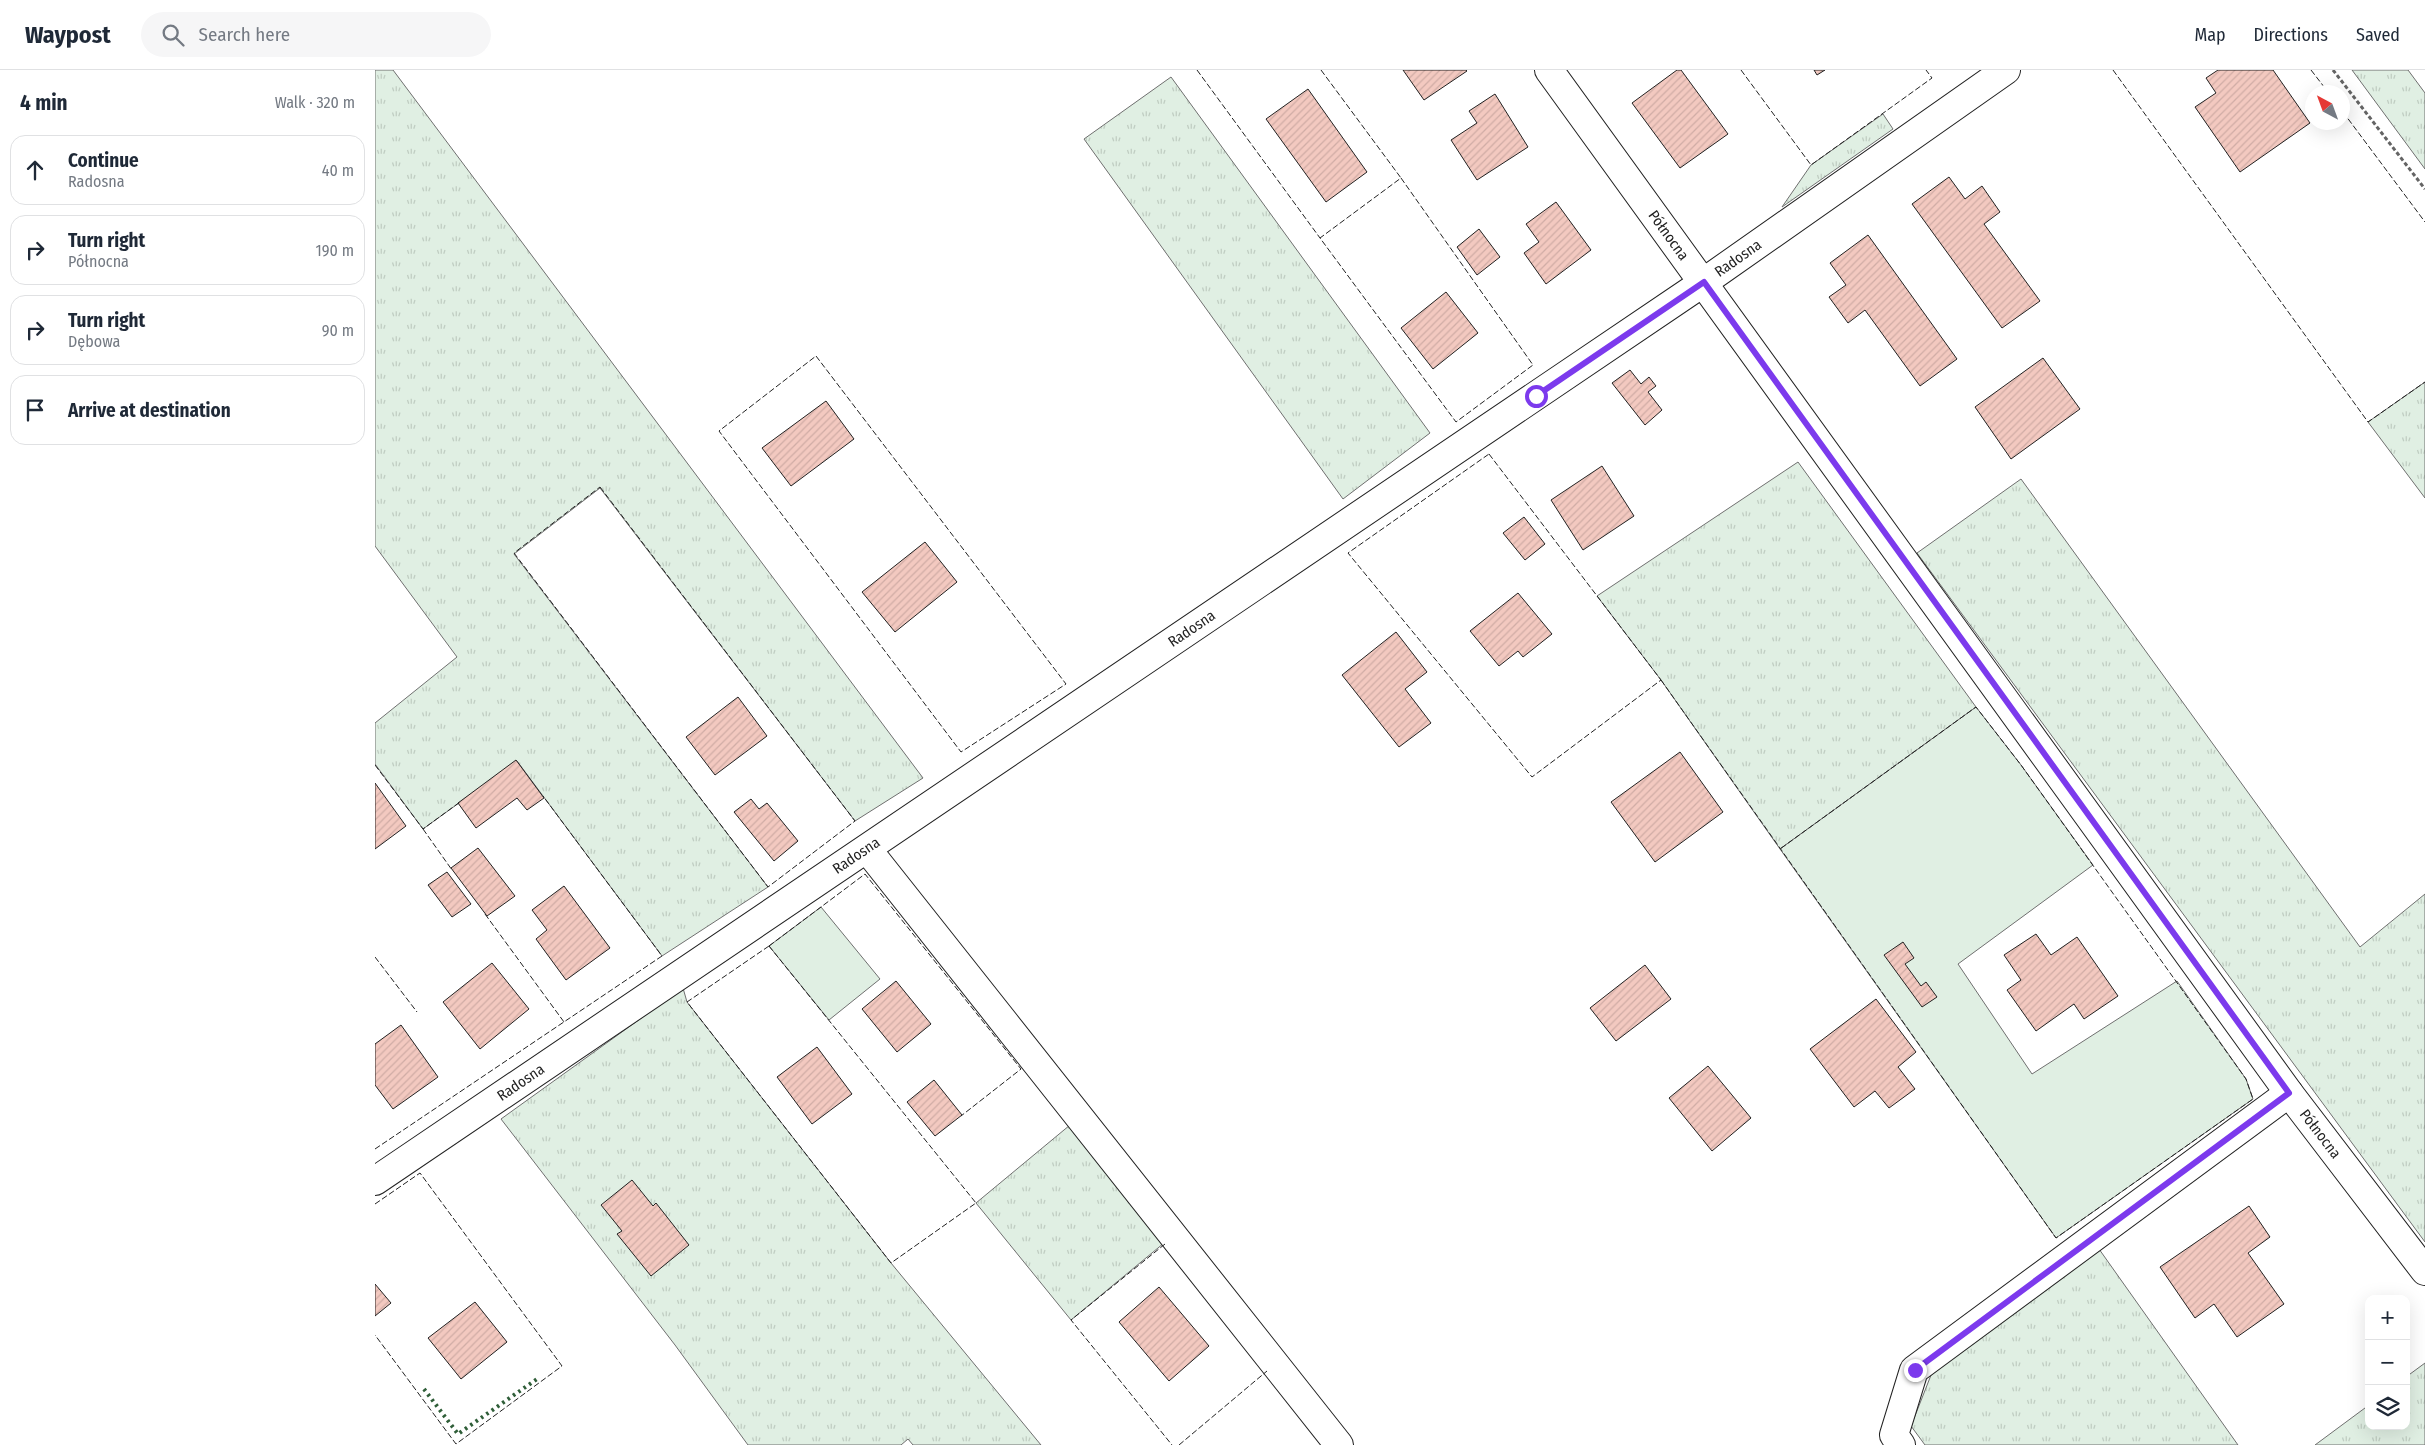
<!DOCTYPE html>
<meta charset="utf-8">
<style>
:root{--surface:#fff;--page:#f6f6f7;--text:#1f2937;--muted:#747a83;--line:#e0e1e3}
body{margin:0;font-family:"Fira Sans Condensed",sans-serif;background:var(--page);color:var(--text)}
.controls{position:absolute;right:15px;bottom:15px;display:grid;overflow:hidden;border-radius:10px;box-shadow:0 5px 20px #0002}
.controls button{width:45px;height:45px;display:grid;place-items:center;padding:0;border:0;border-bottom:1px solid var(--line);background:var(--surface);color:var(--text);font:25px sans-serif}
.compass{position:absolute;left:1930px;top:15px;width:45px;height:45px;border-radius:50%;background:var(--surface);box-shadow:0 5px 20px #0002;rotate:319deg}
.stop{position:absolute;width:15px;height:15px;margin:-11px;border:4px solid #7c3aed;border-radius:50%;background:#fff}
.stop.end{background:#7c3aed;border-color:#fff;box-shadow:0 1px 5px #0008}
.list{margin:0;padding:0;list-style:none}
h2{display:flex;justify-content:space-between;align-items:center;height:65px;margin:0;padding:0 20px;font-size:21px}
h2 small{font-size:16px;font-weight:400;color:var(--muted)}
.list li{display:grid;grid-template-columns:32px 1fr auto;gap:15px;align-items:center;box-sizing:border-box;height:70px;margin:0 10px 10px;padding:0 10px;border:1px solid var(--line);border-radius:15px}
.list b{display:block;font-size:19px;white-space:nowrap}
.list p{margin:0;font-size:16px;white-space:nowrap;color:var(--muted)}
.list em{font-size:16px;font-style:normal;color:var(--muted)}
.icon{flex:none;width:28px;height:28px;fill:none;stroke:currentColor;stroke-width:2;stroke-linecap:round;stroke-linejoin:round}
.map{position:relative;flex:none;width:2050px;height:1375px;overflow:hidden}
header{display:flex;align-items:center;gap:30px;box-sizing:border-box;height:70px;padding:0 25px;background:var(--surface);border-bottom:1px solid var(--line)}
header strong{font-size:24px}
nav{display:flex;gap:28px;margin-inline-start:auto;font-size:18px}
.search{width:350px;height:45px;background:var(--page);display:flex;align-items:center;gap:12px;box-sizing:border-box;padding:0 18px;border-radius:28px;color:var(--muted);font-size:19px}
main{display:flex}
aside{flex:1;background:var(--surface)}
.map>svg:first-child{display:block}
.grass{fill:url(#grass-tufts);stroke:#6f6f6f}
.garden{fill:#e0efe3;stroke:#6f6f6f}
.building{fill:url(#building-hatch);stroke:#222}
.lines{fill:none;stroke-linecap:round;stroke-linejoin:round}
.minor-casing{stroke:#222;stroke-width:30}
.path{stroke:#646464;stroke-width:3;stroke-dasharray:4 2.5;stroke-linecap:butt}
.minor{stroke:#fff;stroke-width:28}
.hedge{stroke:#2f5e38;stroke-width:4;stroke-dasharray:2.5 4;stroke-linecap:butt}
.fence{stroke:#222;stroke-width:1;stroke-dasharray:6 2.5;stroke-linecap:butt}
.route{stroke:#7c3aed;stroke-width:6}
.labels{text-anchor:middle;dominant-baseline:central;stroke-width:4;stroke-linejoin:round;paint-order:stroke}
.street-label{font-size:15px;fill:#222;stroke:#fff}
</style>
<header>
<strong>Waypost</strong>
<div class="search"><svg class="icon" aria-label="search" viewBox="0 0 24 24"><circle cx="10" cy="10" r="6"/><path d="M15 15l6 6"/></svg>Search here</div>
<nav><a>Map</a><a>Directions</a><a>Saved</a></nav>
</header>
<main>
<aside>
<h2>4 min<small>Walk · 320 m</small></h2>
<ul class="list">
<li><svg class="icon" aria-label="ahead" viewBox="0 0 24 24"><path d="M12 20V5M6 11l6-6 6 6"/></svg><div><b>Continue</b><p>Radosna</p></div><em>40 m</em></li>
<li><svg class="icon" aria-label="right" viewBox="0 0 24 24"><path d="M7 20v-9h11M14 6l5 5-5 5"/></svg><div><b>Turn right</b><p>Północna</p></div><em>190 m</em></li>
<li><svg class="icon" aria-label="right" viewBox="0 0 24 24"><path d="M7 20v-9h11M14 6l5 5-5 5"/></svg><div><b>Turn right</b><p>Dębowa</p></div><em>90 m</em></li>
<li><svg class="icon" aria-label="arrive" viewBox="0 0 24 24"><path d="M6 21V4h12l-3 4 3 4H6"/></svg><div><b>Arrive at destination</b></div></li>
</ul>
</aside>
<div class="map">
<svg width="2050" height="1375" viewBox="0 0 2050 1375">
<defs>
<pattern id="grass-tufts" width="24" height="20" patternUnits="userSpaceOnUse" patternTransform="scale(1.25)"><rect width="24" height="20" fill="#e0efe3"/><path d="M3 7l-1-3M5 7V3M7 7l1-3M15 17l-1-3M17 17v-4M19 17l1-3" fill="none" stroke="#c0cdc2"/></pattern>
<pattern id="building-hatch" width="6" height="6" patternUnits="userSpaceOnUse" patternTransform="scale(1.25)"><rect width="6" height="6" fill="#f3c9c0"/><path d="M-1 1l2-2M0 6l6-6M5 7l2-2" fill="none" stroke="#d0aca5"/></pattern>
</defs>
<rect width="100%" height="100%" fill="#fff"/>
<g class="grass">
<polygon points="0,0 18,0 548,708 480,751 225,418 139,484 393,817 287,886 142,691 48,759 0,694 0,653 82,587 0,476"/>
<polygon points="1977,0 2033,0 2050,23 2050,99"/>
<polygon points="796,7 1055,363 968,429 709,69"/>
<polygon points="1508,44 1518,59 1407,137 1436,95"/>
<polygon points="2050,312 2050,428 1993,352"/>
<polygon points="1423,392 1601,637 1405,779 1286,610 1222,526"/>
<polygon points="1646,409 1985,877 2050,824 2050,1172 1542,483"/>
<polygon points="308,918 312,932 516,1193 666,1375 538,1375 533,1369 526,1375 373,1375 300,1275 126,1049"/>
<polygon points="695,1055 789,1173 696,1250 601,1133"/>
<polygon points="1724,1179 1863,1375 1550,1375 1536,1356 1558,1300"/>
<polygon points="2050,1293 2050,1375 1940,1375 1994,1335 1994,1356 2031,1356 2031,1307"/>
</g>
<g class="garden">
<polygon points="1601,637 1646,695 1718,795 1583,894 1657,1004 1802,911 1871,1009 1878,1029 1681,1168 1405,779"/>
<polygon points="446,837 505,909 454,950 394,876"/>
</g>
<g class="building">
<polygon points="1028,0 1091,0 1092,1 1049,30"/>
<polygon points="1302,0 1306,0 1353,64 1305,98 1257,33"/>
<polygon points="1439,0 1450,0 1442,5"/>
<polygon points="1843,0 1898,0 1935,53 1865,102 1820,37 1841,23 1831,8"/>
<polygon points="933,19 992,102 951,132 891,49"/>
<polygon points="1120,24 1153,77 1102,110 1076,70 1102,53 1094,41"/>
<polygon points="1574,107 1590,129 1607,116 1625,142 1609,154 1665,231 1627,258 1537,134"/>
<polygon points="1181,132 1216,180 1171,214 1149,183 1164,172 1151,154"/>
<polygon points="1104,159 1125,187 1102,205 1082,177"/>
<polygon points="1493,165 1582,289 1545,316 1490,240 1473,253 1454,227 1471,215 1455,193"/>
<polygon points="1071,222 1103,263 1058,299 1026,258"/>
<polygon points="1668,288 1705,339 1636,389 1600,337"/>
<polygon points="1255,300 1266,314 1274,307 1281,316 1273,322 1287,340 1270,355 1237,313"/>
<polygon points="451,331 479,369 416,416 387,378"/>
<polygon points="1227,396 1259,446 1208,480 1176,430"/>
<polygon points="1149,447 1170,474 1150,490 1128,463"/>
<polygon points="550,472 582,512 520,562 487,522"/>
<polygon points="1143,523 1177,564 1148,587 1143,581 1124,596 1095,561"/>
<polygon points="1021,562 1052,602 1030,619 1056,653 1024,677 967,605"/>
<polygon points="363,627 392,666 340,705 311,667"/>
<polygon points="1305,682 1348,742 1280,792 1236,732"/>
<polygon points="141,690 169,728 152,740 142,728 101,758 83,733"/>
<polygon points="0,713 31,756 0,779"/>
<polygon points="376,729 384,739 392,733 423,771 399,791 359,742"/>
<polygon points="103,778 140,826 112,846 76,798"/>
<polygon points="72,802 96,834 77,847 53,815"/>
<polygon points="189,816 235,878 191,910 161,869 172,860 157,840"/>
<polygon points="1661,864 1676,885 1702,867 1743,926 1709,949 1699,934 1661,961 1632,920 1646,910 1629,885"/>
<polygon points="1528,872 1539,888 1530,894 1546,916 1551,912 1562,927 1547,937 1509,885"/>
<polygon points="117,893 154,939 105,979 68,932"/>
<polygon points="1270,895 1296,929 1241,971 1215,938"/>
<polygon points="521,911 556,954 522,982 487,939"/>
<polygon points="1501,929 1541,982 1523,997 1540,1019 1514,1038 1500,1021 1479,1037 1435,979"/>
<polygon points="26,955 63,1007 18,1039 0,1015 0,974"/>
<polygon points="442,977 477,1024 437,1054 402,1007"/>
<polygon points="1333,996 1376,1048 1337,1081 1294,1028"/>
<polygon points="559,1010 587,1045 560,1066 532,1032"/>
<polygon points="257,1110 278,1136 281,1133 314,1175 276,1206 242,1164 247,1161 226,1135"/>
<polygon points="1874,1136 1895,1167 1873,1183 1909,1234 1862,1267 1839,1234 1820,1248 1785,1197"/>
<polygon points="0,1214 16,1233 0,1246"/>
<polygon points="784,1217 834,1276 794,1311 744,1252"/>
<polygon points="100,1232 132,1272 86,1309 53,1268"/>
</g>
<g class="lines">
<g class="minor-casing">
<g id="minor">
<path id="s1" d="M1174 0 1914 1023 2050 1201"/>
<polyline points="492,779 964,1375"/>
<path id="s2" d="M0 1111 1329 212 1631 0"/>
<polyline points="1526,1375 1519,1365 1539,1300 1914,1023"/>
</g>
</g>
<polyline class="path" points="1958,0 2050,119"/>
<use href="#minor" class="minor"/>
<polyline class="hedge" points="49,1319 83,1364 162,1309"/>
<g class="fence">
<polyline points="822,0 945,168"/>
<polyline points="946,0 1026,108"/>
<polyline points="1366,0 1436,95 1557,8 1551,0"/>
<polyline points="1738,0 1993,352 2050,312"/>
<polyline points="1936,0 1953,22"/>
<polyline points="1968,42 2050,152"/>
<polygon points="1026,108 1158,295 1081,352 945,168"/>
<polygon points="441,286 691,614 586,682 344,361"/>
<polygon points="1114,384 1286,610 1157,707 973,483"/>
<polygon points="225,417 480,751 393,817 139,483"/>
<polyline points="1286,610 1681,1168 1878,1029 1871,1009 1646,695 1601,637 1405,779"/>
<polyline points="0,695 48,759 85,732"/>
<polyline points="48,759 77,800"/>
<polyline points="110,844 189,952"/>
<polygon points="394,876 601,1133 516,1193 312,932"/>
<polyline points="394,876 490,804 646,999 586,1046"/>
<polyline points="0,887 42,942"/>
<polyline points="0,1079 287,886 168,726"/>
<polyline points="0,1134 45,1103 187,1296 81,1374 0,1265"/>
<polyline points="790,1174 696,1250 797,1375"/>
<polyline points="804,1375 892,1301"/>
</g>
</g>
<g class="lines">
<polyline class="route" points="1161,326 1329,212 1914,1023 1540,1300"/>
</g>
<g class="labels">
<g class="street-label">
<text stroke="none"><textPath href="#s1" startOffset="204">Północna</textPath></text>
<text stroke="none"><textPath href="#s2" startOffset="1646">Radosna</textPath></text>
<text stroke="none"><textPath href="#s2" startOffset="986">Radosna</textPath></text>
<text stroke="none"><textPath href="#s2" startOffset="581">Radosna</textPath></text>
<text stroke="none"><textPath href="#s2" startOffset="176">Radosna</textPath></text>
<text stroke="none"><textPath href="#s1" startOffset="1314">Północna</textPath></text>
</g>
</g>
</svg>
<div class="controls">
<button>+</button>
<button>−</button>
<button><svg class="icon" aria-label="layers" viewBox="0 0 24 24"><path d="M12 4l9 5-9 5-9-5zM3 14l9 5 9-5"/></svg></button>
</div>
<svg class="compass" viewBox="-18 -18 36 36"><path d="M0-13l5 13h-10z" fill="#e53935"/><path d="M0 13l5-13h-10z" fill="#747a83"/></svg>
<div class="stop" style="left:1161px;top:326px"></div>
<div class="stop end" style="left:1540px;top:1300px"></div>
</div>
</main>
